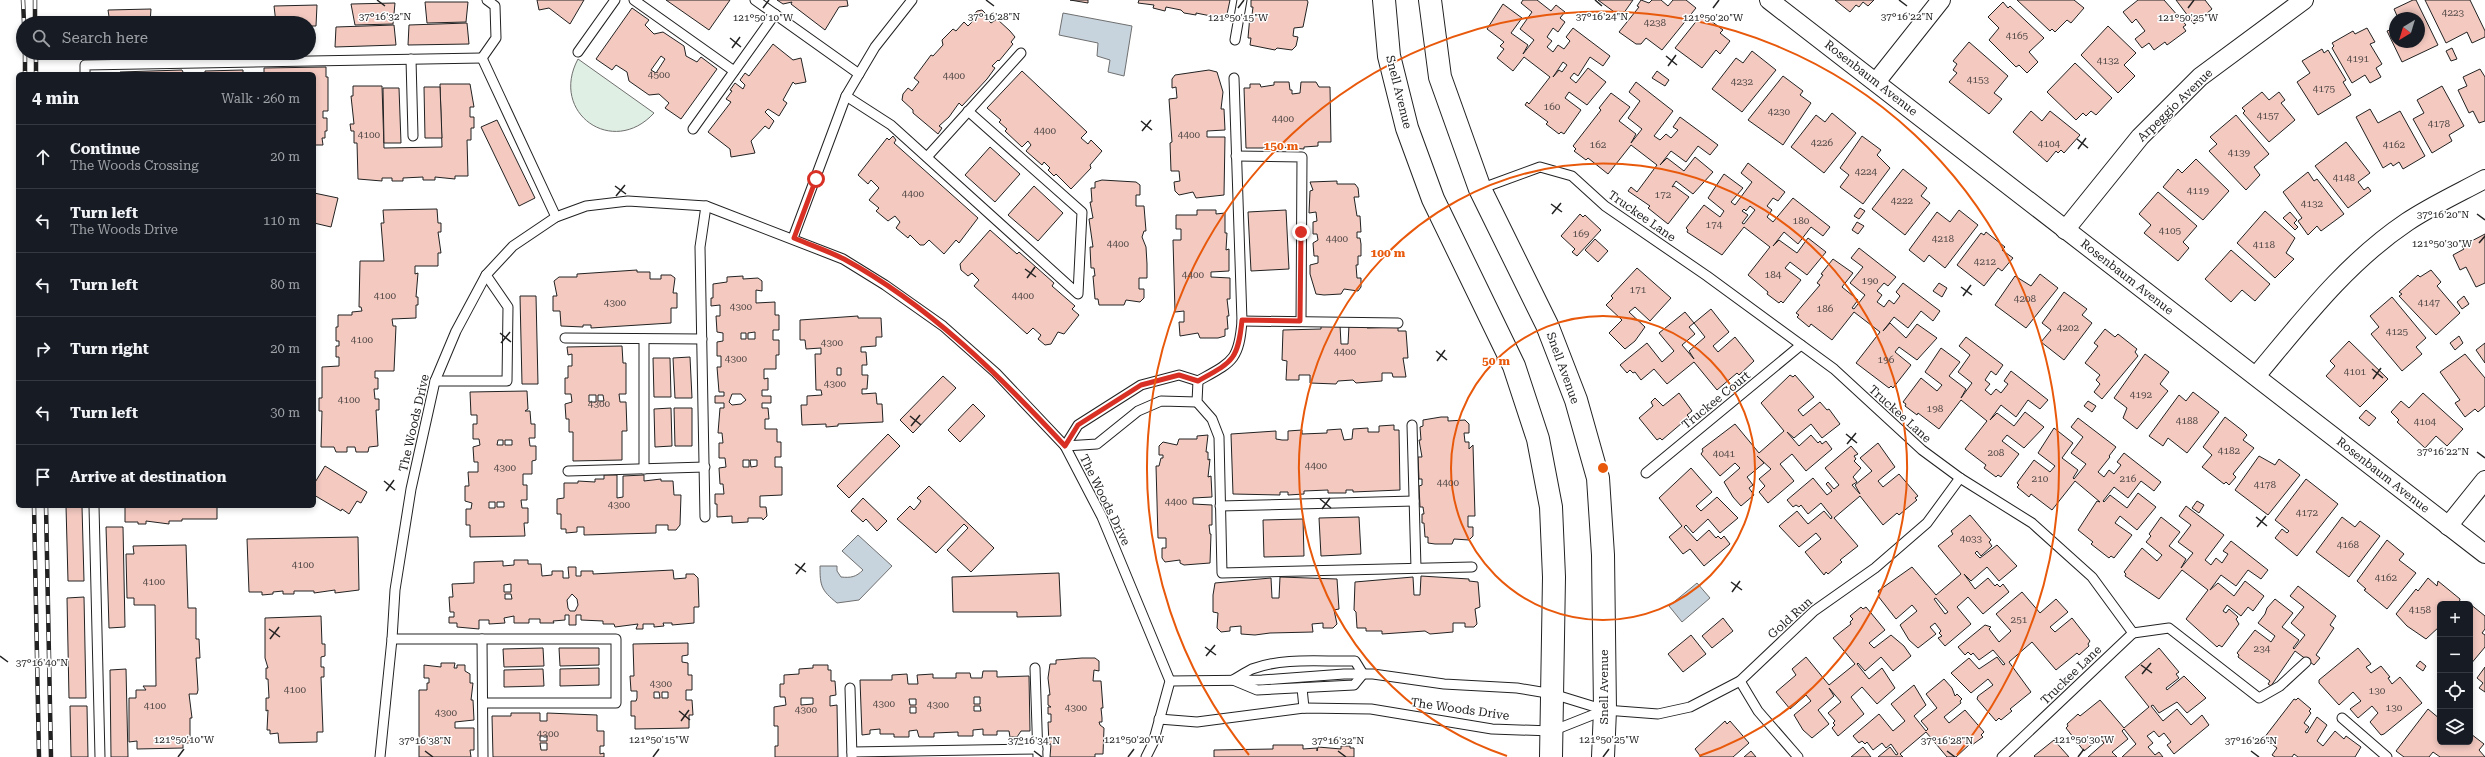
<!DOCTYPE html>
<meta charset="utf-8">
<style>
:root{--surface:#171b24;--page:#242831;--text:#f1f3f6;--muted:#9ea1a6;--line:#363941}
body{margin:0;font-family:"Roboto Serif",serif;background:var(--page);color:var(--text)}
.controls{position:absolute;right:12px;bottom:12px;display:grid;overflow:hidden;border-radius:6px;box-shadow:0 2px 6px #0003}
.controls button{width:36px;height:36px;display:grid;place-items:center;padding:0;border:0;border-bottom:1px solid var(--line);background:var(--surface);color:var(--text);font:20px sans-serif}
.compass{position:absolute;left:2389px;top:12px;width:36px;height:36px;border-radius:50%;background:var(--surface);box-shadow:0 2px 6px #0003;rotate:218deg}
.stop{position:absolute;width:12px;height:12px;margin:-9px;border:3px solid #d93025;border-radius:50%;background:#fff}
.stop.end{background:#d93025;border-color:#fff;box-shadow:0 1px 4px #0008}
.list{margin:0;padding:0;list-style:none}
h2{display:flex;justify-content:space-between;align-items:center;height:52px;margin:0;padding:0 16px;font-size:17px}
h2 small{font-size:13px;font-weight:400;color:var(--muted)}
.list li{display:grid;grid-template-columns:26px 1fr auto;gap:12px;align-items:center;box-sizing:border-box;height:64px;padding:0 16px;border-top:1px solid var(--line)}
.list b{display:block;font-size:15px;white-space:nowrap}
.list p{margin:0;font-size:13px;white-space:nowrap;color:var(--muted)}
.list em{font-size:13px;font-style:normal;color:var(--muted)}
.icon{flex:none;width:22px;height:22px;fill:none;stroke:currentColor;stroke-width:2;stroke-linecap:round;stroke-linejoin:round}
.map{position:relative;flex:none;width:2485px;height:757px;overflow:hidden}
.search{position:absolute;background:var(--surface);box-shadow:0 2px 6px #0003;left:16px;top:16px;width:300px;height:44px;display:flex;align-items:center;gap:10px;box-sizing:border-box;padding:0 14px;border-radius:22px;color:var(--muted);font-size:15px}
.panel{position:absolute;background:var(--surface);box-shadow:0 2px 6px #0003;left:16px;top:72px;width:300px;height:436px;border-radius:6px}
.map>svg:first-child{display:block}
.green{fill:#e0efe3;stroke:#6f6f6f}
.water{fill:#c7d3dd;stroke:#6f6f6f}
.building{fill:#f3c9c0;stroke:#222;fill-rule:evenodd}
.lines{fill:none;stroke-linecap:round;stroke-linejoin:round}
.service-casing{stroke:#222;stroke-width:11}
.minor-casing{stroke:#222;stroke-width:20}
.secondary-casing{stroke:#222;stroke-width:24}
.service{stroke:#fff;stroke-width:9}
.minor{stroke:#fff;stroke-width:18}
.secondary{stroke:#fff;stroke-width:22}
.rail-casing{stroke:#222;stroke-width:4.5}
.rail{stroke:#fff;stroke-width:3;stroke-dasharray:9;stroke-linecap:butt}
.route{stroke:#d93025;stroke-width:5}
.ticks{fill:none;stroke:#222;stroke-width:1.5}
.ring{fill:none;stroke:#e8590c;stroke-width:2}
.labels{text-anchor:middle;dominant-baseline:central;stroke-width:3;stroke-linejoin:round;paint-order:stroke}
.number-label{font-size:10px;fill:#564c4a}
.street-label{font-size:12px;fill:#222;stroke:#fff}
.ticks-label{font-size:10px;text-anchor:middle;fill:#222;stroke:#fff;stroke-width:3;stroke-linejoin:round;paint-order:stroke}
.centre{fill:#e8590c;stroke:#fff;stroke-width:2}
.ring-label{font-size:12px;text-anchor:middle;font-weight:bold;fill:#e8590c;stroke:#fff;stroke-width:3;stroke-linejoin:round;paint-order:stroke}
</style>
<div class="map">
<svg width="2485" height="757" viewBox="0 0 2485 757">
<rect width="100%" height="100%" fill="#fff"/>
<path class="green" d="M578 59 654 113C613 158 549 113 578 59Z"/>
<g class="water">
<polygon points="1063,13 1132,26 1124,76 1108,72 1110,60 1097,56 1098,43 1059,35"/>
<path d="M858 535 892 566 859 600 837 603C821 590 820 586 820 566H837V571L841 577C851 578 856 577 863 570L842 551Z"/>
<polygon points="1697,583 1710,598 1682,622 1669,606"/>
</g>
<g class="building">
<polygon points="537,0 584,0 570,24 549,8 539,10"/>
<polygon points="666,0 730,0 709,30"/>
<polygon points="777,0 847,0 848,6 839,7 825,30 791,4 792,2 783,4"/>
<polygon points="1070,0 1088,0 1088,3"/>
<polygon points="1139,0 1230,0 1226,19 1196,13 1196,15 1184,13 1181,10 1166,7 1165,11 1153,8 1154,5 1138,3"/>
<polygon points="1251,0 1307,0 1308,2 1303,27 1294,28 1293,36 1298,37 1296,46 1292,50 1277,48 1275,50 1250,45 1251,38 1248,38 1250,15 1252,15 1253,7 1251,7"/>
<path d="M1523 0H1537L1551 11 1556 5 1565 12 1560 18 1565 22 1558 32 1553 28 1547 37 1552 41 1547 47 1553 52 1558 45 1564 49 1570 41 1566 37 1573 28 1610 56 1603 66 1590 57 1578 76 1574 73 1570 78 1576 83 1588 68 1606 82 1587 105 1569 92 1565 98 1581 110 1564 134 1561 132 1559 134 1546 124 1548 122 1525 105 1527 102 1529 104 1550 77 1524 57 1513 71 1497 58 1504 49 1500 46 1504 42 1487 29 1503 4 1522 18 1511 33 1528 45 1523 54 1534 40 1520 29 1532 12 1521 3ZM1563 62 1567 65 1562 72 1559 70 1553 77Z"/>
<polygon points="1598,0 1633,0 1621,17"/>
<polygon points="1641,0 1649,3 1652,0 1661,0 1668,6 1673,0 1686,0 1696,8 1662,50 1646,38 1641,44 1636,44 1619,32 1639,7 1637,6"/>
<polygon points="1835,0 1874,0 1868,6 1863,2 1859,7 1856,5 1850,12"/>
<polygon points="2017,0 2074,0 2084,8 2071,23 2067,20 2055,32 2052,29 2050,31"/>
<polygon points="2138,0 2164,0 2186,25 2183,27 2186,31 2167,45 2165,42 2154,50 2149,43 2142,48 2135,39 2145,31 2136,19 2132,23 2123,12"/>
<polygon points="2176,0 2205,0 2212,9 2194,24"/>
<polygon points="2413,0 2416,0 2438,45 2402,62 2387,31 2395,28 2395,42 2419,42 2419,18 2398,18 2394,9"/>
<polygon points="2425,0 2470,0 2485,31 2485,37 2472,43 2467,32 2446,43"/>
<polygon points="425,2 468,2 466,22 427,23"/>
<polygon points="2003,2 2008,8 2010,6 2044,38 2029,52 2038,62 2027,73 2019,65 2016,67 1989,40 1999,28 1988,17"/>
<polygon points="395,3 393,24 355,25 351,4"/>
<polygon points="317,5 316,26 309,26 309,23 276,23 274,6"/>
<path d="M632 8 649 20 645 25 654 34 663 32 684 46 686 56 697 62 701 57 717 69 681 119 665 108 669 103 659 94 649 95 629 81 627 72 616 65 612 70 596 59ZM661 56 665 59 656 73 651 70Z"/>
<polygon points="151,9 150,23 110,23 108,10"/>
<polygon points="982,10 988,16 986,18 991,23 997,19 1010,31 1015,37 1011,42 1013,44 999,61 998,60 992,66 995,68 987,79 962,106 959,103 949,117 939,126 942,128 938,134 913,113 913,110 902,100 903,94 908,88 912,91 919,82 914,78 931,55 933,56 943,45 942,40 953,29 956,31 964,22 968,26 974,20 971,18 977,11"/>
<polygon points="1702,14 1723,30 1720,33 1730,41 1720,54 1716,50 1702,68 1675,48"/>
<polygon points="467,23 469,44 408,45 409,25"/>
<polygon points="394,25 396,45 335,47 336,27"/>
<polygon points="2108,26 2136,53 2124,65 2135,76 2118,93 2081,55"/>
<polygon points="2367,28 2375,42 2370,44 2382,64 2376,68 2381,77 2370,83 2365,75 2352,83 2332,48 2334,46 2332,43 2353,31 2355,34"/>
<polygon points="1969,42 2008,76 1994,93 2002,99 1989,114 1949,82 1957,73 1953,70 1957,64 1953,61"/>
<polygon points="773,44 793,60 801,58 806,82 795,84 793,82 783,100 787,103 779,116 768,109 765,112 774,121 769,129 765,126 751,141 755,153 731,157 730,149 708,132 731,102 726,99 732,91 730,90 735,83 743,89 745,85 740,80 745,73 749,76"/>
<polygon points="2452,48 2457,59 2451,61 2446,51"/>
<polygon points="2322,49 2324,53 2328,50 2346,80 2343,82 2351,95 2318,115 2297,82 2310,73 2302,61"/>
<polygon points="1752,51 1776,70 1742,112 1712,89 1736,58 1743,63"/>
<polygon points="2075,63 2112,98 2096,115 2091,111 2086,116 2083,113 2076,120 2047,92"/>
<polygon points="326,67 326,77 328,77 328,111 323,111 323,118 327,118 327,131 325,131 325,138 322,138 323,145 314,145 314,74 264,74 264,68"/>
<polygon points="2480,69 2485,77 2485,121 2479,123 2473,111 2469,113 2458,90 2467,86 2463,77"/>
<polygon points="182,70 184,74 121,74 120,72"/>
<polygon points="243,70 243,74 205,74 205,71"/>
<polygon points="1209,70 1217,72 1223,92 1221,109 1224,109 1225,130 1207,131 1207,137 1225,137 1224,195 1196,198 1193,192 1179,195 1175,191 1174,182 1180,181 1179,171 1171,171 1170,143 1172,142 1169,99 1177,98 1176,87 1172,88 1172,79 1175,75"/>
<polygon points="1022,71 1087,132 1081,138 1088,144 1091,140 1102,151 1090,165 1091,168 1071,189 1056,174 1054,176 1048,170 1050,168 1044,162 1042,165 1026,151 1031,145 1028,141 1022,147 1005,131 1007,129 999,122 1001,120 987,108"/>
<polygon points="1657,71 1669,80 1665,86 1652,78"/>
<polygon points="1783,76 1803,91 1800,95 1811,103 1783,145 1748,120"/>
<polygon points="1274,82 1289,82 1290,90 1292,90 1292,94 1300,93 1301,82 1316,82 1319,87 1330,87 1331,142 1318,142 1318,146 1304,147 1304,149 1277,147 1277,143 1265,144 1265,148 1246,148 1244,88 1250,88 1250,84 1260,84 1261,87 1274,85"/>
<polygon points="1636,82 1673,111 1654,136 1660,140 1666,134 1671,138 1678,130 1673,127 1680,117 1718,145 1710,155 1698,146 1686,162 1671,151 1660,165 1667,158 1684,171 1695,157 1713,172 1693,194 1676,181 1672,187 1674,186 1689,197 1668,224 1648,208 1650,206 1628,191 1631,187 1637,192 1657,165 1631,145 1608,174 1588,158 1586,160 1574,151 1576,149 1573,146 1601,110 1599,108 1611,93 1630,107 1619,121 1636,134 1631,143 1642,129 1628,118 1640,101 1629,92"/>
<polygon points="440,84 470,84 474,107 470,107 470,117 474,117 474,128 471,128 471,140 467,140 468,176 455,176 455,179 435,177 435,180 423,180 423,177 403,178 403,181 392,181 392,178 382,178 382,181 358,179 357,143 354,143 354,131 351,131 350,124 354,124 351,96 353,96 353,86 382,86 384,148 442,147"/>
<polygon points="2442,86 2464,126 2449,135 2452,141 2432,153 2413,119 2424,113 2417,100"/>
<polygon points="424,87 440,87 442,138 425,138"/>
<polygon points="383,88 399,88 401,143 384,143"/>
<polygon points="2262,92 2269,100 2279,92 2285,100 2281,103 2295,120 2269,142 2243,113 2245,111 2242,108"/>
<polygon points="2370,109 2378,123 2400,111 2425,156 2403,169 2399,162 2393,166 2391,163 2383,168 2356,117"/>
<polygon points="2031,111 2042,121 2050,111 2080,135 2064,153 2061,150 2058,153 2056,151 2047,162 2013,132"/>
<polygon points="1832,113 1856,133 1824,173 1791,147 1816,115 1825,122"/>
<polygon points="2236,115 2269,154 2254,167 2260,175 2246,190 2209,151 2217,144 2210,137"/>
<polygon points="497,120 535,198 519,206 481,127"/>
<polygon points="893,136 896,140 894,143 978,218 959,243 956,240 944,254 929,240 924,245 920,245 910,235 908,238 896,228 900,222 895,216 888,221 876,211 879,208 869,200 879,188 871,180 868,184 858,175 887,138 889,140"/>
<polygon points="1862,136 1881,150 1877,155 1890,168 1863,204 1840,187 1849,175 1840,168"/>
<polygon points="2346,142 2370,173 2358,182 2364,190 2368,187 2371,191 2348,208 2315,166"/>
<polygon points="990,147 1020,174 995,202 965,175"/>
<polygon points="2196,159 2229,191 2203,220 2163,187 2178,169 2182,173"/>
<path d="M1748 163 1785 192 1778 201 1773 198 1767 206 1772 210 1767 217 1773 222 1793 198 1830 227 1823 236 1811 227 1798 244 1784 232 1773 246 1779 240 1797 253 1808 238 1826 252 1807 275 1790 262 1785 268 1801 280 1783 303 1781 301 1779 303 1767 294 1768 292 1748 275 1770 247 1744 227 1722 255 1687 232 1688 230 1686 228 1704 205 1720 217 1724 211 1708 198 1724 174 1743 188 1731 202 1735 205 1752 182 1741 173ZM1750 206 1755 210 1744 224 1742 223 1748 215 1742 211 1744 209 1746 211Z"/>
<polygon points="1903,169 1927,188 1921,196 1930,203 1905,235 1872,209"/>
<polygon points="2308,172 2314,181 2317,179 2344,214 2321,231 2317,226 2308,235 2298,221 2302,218 2283,192"/>
<polygon points="1102,180 1136,182 1140,185 1140,195 1136,195 1136,206 1144,206 1146,231 1144,231 1142,237 1146,247 1147,264 1147,278 1139,278 1139,289 1144,289 1144,298 1140,302 1126,300 1124,305 1099,305 1098,299 1095,299 1093,276 1095,276 1094,268 1091,268 1090,247 1093,247 1089,219 1093,218 1090,202 1092,202 1091,188 1095,188 1095,182"/>
<polygon points="1337,181 1337,184 1355,184 1358,188 1359,197 1354,197 1357,216 1360,216 1361,232 1357,232 1357,238 1360,238 1361,244 1361,256 1358,256 1358,265 1356,265 1357,278 1361,278 1361,287 1358,291 1344,289 1341,294 1324,295 1316,294 1310,274 1310,265 1318,263 1318,256 1314,256 1313,243 1318,240 1317,234 1313,234 1313,222 1317,221 1316,212 1309,213 1310,191 1313,190 1310,182"/>
<polygon points="1034,186 1063,213 1038,241 1008,215"/>
<polygon points="2158,192 2197,226 2183,242 2189,248 2178,261 2144,233 2151,225 2139,214"/>
<polygon points="314,193 338,198 331,227 314,223"/>
<polygon points="1860,208 1865,211 1859,219 1854,216"/>
<polygon points="437,209 438,223 441,223 441,232 438,232 441,253 438,253 438,266 415,266 415,274 418,273 416,297 418,297 418,305 416,305 416,318 392,319 393,326 396,326 394,371 375,371 375,378 378,378 378,389 374,389 375,399 379,399 379,410 376,410 378,446 369,447 368,452 356,452 355,447 347,447 347,452 336,452 334,447 321,447 322,411 319,411 319,398 322,398 322,367 339,366 339,357 336,357 336,346 339,346 339,341 336,341 336,327 338,327 338,315 352,315 352,312 362,311 361,307 359,307 360,261 384,261 381,223 384,223 383,210"/>
<polygon points="1197,210 1216,210 1216,214 1225,213 1225,233 1227,233 1226,250 1229,249 1229,271 1211,272 1211,277 1230,278 1230,299 1227,299 1229,316 1227,316 1228,329 1225,329 1225,336 1218,338 1200,338 1198,333 1180,336 1179,322 1184,322 1184,311 1175,312 1173,240 1181,240 1181,229 1176,229 1176,215 1197,215"/>
<polygon points="1286,210 1289,269 1251,271 1248,212"/>
<polygon points="1959,210 1978,225 1945,268 1929,255 1924,262 1909,250 1937,212 1950,222"/>
<polygon points="2265,211 2295,238 2286,253 2294,259 2275,278 2237,243"/>
<polygon points="2290,212 2297,220 2294,223 2298,227 2295,230 2283,218"/>
<polygon points="1580,214 1583,217 1585,215 1601,230 1577,256 1572,252 1575,249 1561,236"/>
<polygon points="1857,222 1864,226 1858,234 1852,230"/>
<polygon points="990,230 1017,254 1019,252 1054,283 1052,286 1075,306 1072,309 1079,315 1064,334 1058,332 1051,344 1045,345 1038,339 1041,335 1033,328 1027,334 974,286 979,280 972,273 968,276 961,270 960,264"/>
<polygon points="1986,232 2005,247 2002,250 2013,258 2002,271 1998,268 1984,286 1957,265 1981,233 1984,235"/>
<polygon points="2485,234 2485,283 2476,287 2466,267 2460,270 2453,255 2464,249 2462,246"/>
<polygon points="1595,239 1608,251 1598,262 1585,250"/>
<polygon points="1859,248 1896,277 1888,286 1884,283 1877,291 1882,295 1877,302 1884,307 1889,300 1894,304 1900,296 1896,292 1903,283 1940,311 1933,321 1921,311 1908,328 1894,317 1883,331 1890,323 1906,338 1917,324 1937,338 1917,360 1899,347 1895,352 1911,365 1893,388 1891,386 1889,388 1856,363 1880,332 1854,312 1832,340 1811,324 1809,327 1797,317 1799,315 1796,313 1820,285 1817,283 1823,275 1821,274 1833,259 1853,273 1842,287 1858,300 1852,308 1854,309 1865,295 1850,283 1863,267 1851,258"/>
<polygon points="2231,250 2270,284 2255,301 2242,290 2231,302 2205,279"/>
<polygon points="1637,268 1671,298 1650,321 1635,307 1629,312 1645,327 1635,341 1625,349 1609,333 1622,320 1606,305 1613,298 1611,296"/>
<polygon points="637,270 637,272 650,272 650,279 661,279 661,275 671,275 675,278 673,293 677,293 677,308 671,308 671,323 591,328 591,325 583,325 583,327 561,326 560,311 553,311 553,296 557,296 554,281 559,277 577,277 577,274"/>
<polygon points="2431,270 2441,282 2437,286 2460,313 2436,335 2399,296 2402,294 2399,292 2418,275 2420,277"/>
<polygon points="2040,274 2058,288 2026,328 1995,305 2015,276 2031,286"/>
<path d="M743 276V279L758 278 762 281V291L756 290V303L775 302V315H779V330H773V340H779V355H776V369H764V379L768 378V390H762V396H771V403H762V408H768L769 419H765V429H777V442H781V457H775V467H782V495L760 496V507H766L767 516 763 520 762 518H748V522L732 523V516L717 517V504H715V494H724L723 484H720L719 468 726 467 725 458H719V443H723L722 433H718L720 408H724V403H715V396H724V392H719L717 367H721V356H717V342L723 341V333L717 332 716 316H720V305L711 306V298H713V284L727 282V277ZM755 332V339H748V333ZM741 333H746V339H741ZM732 394H741L746 400 741 404 732 405 729 402ZM743 460H749V467H743ZM750 460H757V466L751 467Z"/>
<polygon points="1939,283 1947,288 1942,297 1933,291"/>
<polygon points="2064,292 2087,309 2082,315 2092,323 2064,360 2041,342 2051,330 2042,323"/>
<polygon points="520,296 536,296 538,384 522,384"/>
<polygon points="2464,296 2469,304 2462,309 2457,302"/>
<polygon points="2392,297 2426,338 2416,347 2422,354 2402,371 2371,334 2379,327 2370,316"/>
<polygon points="1711,309 1729,332 1713,346 1718,352 1735,337 1754,361 1739,375 1737,373 1717,390 1694,362 1667,384 1654,369 1641,380 1635,372 1633,373 1630,370 1627,373 1620,365 1647,343 1662,362 1674,351 1659,333 1685,312 1694,323 1689,327 1695,334 1682,345 1694,359 1689,351 1705,337 1694,323"/>
<path d="M858 316V318H881L882 337H876V346L861 347V352H866L867 365H862V375H868L867 389H862V394L876 393 877 404H882L883 422 838 424V426L826 427V424L802 425 801 405H807V396L822 395 821 390H816L815 354H821V348L806 349 805 340H800V320ZM837 368H841V375H837Z"/>
<polygon points="1340,325 1341,344 1348,344 1349,325 1367,325 1367,328 1398,327 1398,331 1406,331 1408,358 1403,358 1406,377 1393,377 1392,373 1382,373 1382,381 1356,383 1353,380 1338,381 1336,384 1310,383 1310,375 1299,375 1299,380 1286,380 1287,361 1282,360 1283,330 1321,329 1321,326"/>
<polygon points="2105,329 2115,337 2118,334 2137,349 2135,352 2138,356 2102,399 2094,392 2100,384 2096,380 2100,375 2085,363 2098,346 2094,343"/>
<polygon points="2459,336 2463,343 2455,350 2450,343"/>
<polygon points="1966,337 2003,365 1996,375 1991,371 1985,380 1990,384 1985,390 1991,395 1996,389 2001,393 2008,384 2004,381 2011,371 2048,400 2040,409 2028,400 2016,417 2001,405 1990,420 1997,413 2014,426 2025,412 2044,427 2024,448 2007,435 2002,441 2019,454 2001,477 1998,475 1996,477 1984,468 1986,465 1965,449 1987,421 1961,400 1939,429 1918,413 1917,415 1905,406 1906,404 1903,402 1921,378 1937,391 1942,385 1925,372 1941,348 1960,362 1949,376 1966,389 1961,398 1972,383 1958,372 1970,355 1959,346"/>
<polygon points="2349,341 2388,379 2360,407 2326,376 2335,366 2330,361"/>
<polygon points="2485,343 2485,363 2476,350"/>
<path d="M622 346 623 363H626V394H619L620 402H626L627 431H622V460L573 461V432H569V419H566L565 404 572 402 571 394H565V378H568V366H572V354L568 355 567 347ZM589 395H596V402H589ZM598 395H603L604 401H598Z"/>
<polygon points="2145,354 2169,372 2160,384 2168,391 2137,429 2123,418 2127,408 2114,398"/>
<polygon points="2465,354 2485,378 2485,406 2478,412 2475,409 2465,417 2455,403 2460,400 2440,372"/>
<polygon points="690,357 692,398 675,398 673,358"/>
<polygon points="653,358 670,358 671,397 654,397"/>
<polygon points="1790,375 1793,377 1795,375 1814,397 1798,410 1803,416 1820,402 1827,410 1829,409 1840,424 1822,438 1811,424 1794,438 1787,432 1799,446 1811,435 1818,443 1820,441 1822,444 1826,441 1832,449 1806,471 1792,454 1780,464 1794,481 1768,503 1759,492 1765,486 1759,479 1771,469 1757,456 1764,463 1747,477 1753,485 1749,488 1754,495 1741,506 1733,497 1724,482 1740,468 1735,463 1720,476 1701,454 1703,451 1702,449 1735,424 1759,453 1784,431 1761,403"/>
<polygon points="943,376 956,388 913,433 900,420"/>
<path d="M527 391 528 409 525 411H530L531 424H535V438H529L530 446H536V460L532 461V474H523V485H527V500H521L522 508H528V523H524L525 536 470 537V525H466V509H471L472 503 465 501V486H469L468 472H478V462H474L473 447 480 445 479 439H473V424H477V415H471L470 392ZM498 440H503V445H497ZM505 440H512V445H505ZM489 502H495V508H489ZM497 502H504V507H497Z"/>
<polygon points="2193,392 2219,412 2187,453 2168,438 2163,446 2149,436 2179,395 2186,401"/>
<polygon points="1679,393 1692,411 1687,415 1689,417 1662,440 1660,438 1657,440 1639,418 1653,406 1651,402 1655,398 1663,406"/>
<polygon points="2423,393 2463,429 2447,446 2436,436 2425,448 2397,422 2399,420 2391,412 2401,401 2409,408"/>
<polygon points="2088,401 2096,406 2092,412 2084,406"/>
<polygon points="973,404 985,416 960,442 948,430"/>
<polygon points="671,408 672,446 655,447 654,409"/>
<polygon points="674,408 692,408 692,446 675,446"/>
<polygon points="2366,410 2376,418 2369,426 2359,418"/>
<polygon points="1441,417 1448,417 1448,421 1465,420 1469,424 1469,433 1464,433 1465,442 1469,442 1469,449 1473,445 1475,516 1468,516 1468,527 1473,527 1473,536 1469,540 1454,539 1452,544 1435,544 1428,543 1428,537 1425,537 1424,523 1422,523 1422,514 1424,514 1423,507 1420,507 1419,486 1422,485 1422,479 1419,479 1418,457 1422,457 1419,440 1421,440 1420,427 1423,426 1423,420"/>
<polygon points="2225,417 2243,431 2247,435 2243,440 2254,448 2233,474 2236,477 2229,485 2226,482 2224,484 2202,467 2212,455 2203,447"/>
<polygon points="2078,418 2116,447 2109,456 2110,457 2098,472 2104,477 2109,470 2114,474 2121,465 2117,462 2124,453 2161,482 2154,491 2141,481 2128,498 2114,487 2103,501 2104,502 2110,495 2127,508 2138,493 2156,507 2137,530 2120,516 2115,523 2132,535 2114,558 2111,556 2109,558 2091,544 2093,542 2078,530 2097,501 2100,502 2075,481 2052,510 2031,494 2029,497 2017,487 2019,485 2017,483 2034,460 2050,472 2055,466 2038,453 2054,428 2073,443 2062,458 2078,470 2073,478 2074,479 2086,464 2071,453 2083,437 2071,427"/>
<polygon points="1394,425 1394,430 1399,430 1400,490 1353,492 1353,490 1346,490 1346,493 1328,493 1328,490 1304,491 1304,494 1288,495 1288,492 1280,492 1280,495 1233,494 1231,434 1276,431 1276,439 1282,440 1288,440 1288,431 1302,430 1302,434 1327,433 1327,430 1341,429 1344,440 1352,439 1353,429 1368,428 1368,432 1379,432 1379,426"/>
<polygon points="888,434 900,446 849,498 837,486"/>
<polygon points="1208,435 1206,452 1208,452 1208,460 1210,459 1208,477 1211,476 1212,497 1193,498 1193,504 1212,505 1212,525 1209,525 1210,534 1211,534 1210,563 1184,565 1180,563 1180,560 1165,562 1162,558 1162,548 1166,548 1166,538 1158,538 1156,466 1159,466 1161,458 1163,458 1163,455 1159,455 1159,446 1163,442 1177,445 1179,439 1197,439 1197,436"/>
<polygon points="1878,443 1895,467 1878,481 1883,487 1899,474 1918,496 1915,498 1917,500 1899,515 1897,513 1883,525 1860,496 1834,518 1858,546 1840,560 1842,562 1828,574 1826,572 1824,575 1805,552 1821,539 1816,533 1799,547 1779,526 1797,511 1808,524 1824,511 1831,519 1832,517 1821,503 1808,514 1801,505 1799,507 1796,505 1793,507 1787,500 1813,478 1827,495 1832,491 1826,484 1828,482 1834,489 1839,485 1825,468 1851,446 1858,454 1854,456 1856,459 1854,461 1861,468 1853,477 1857,482 1852,485 1860,494 1855,485 1872,471 1860,458"/>
<polygon points="2259,456 2275,465 2279,459 2300,475 2268,515 2235,490"/>
<polygon points="325,466 367,492 361,503 357,501 349,514 342,509 341,511 314,495 314,484"/>
<polygon points="1691,468 1712,492 1696,506 1701,511 1717,497 1738,518 1720,533 1708,519 1693,533 1686,525 1684,527 1697,541 1709,530 1716,538 1718,536 1721,539 1724,536 1730,544 1704,566 1690,549 1683,554 1669,537 1682,526 1659,498"/>
<polygon points="604,475 617,475 617,498 623,497 623,476 644,475 644,481 661,479 661,481 673,481 674,495 681,495 680,525 676,530 668,530 668,525 656,525 656,533 584,535 584,527 577,527 577,532 566,533 566,529 561,529 561,514 557,514 557,499 564,498 564,483 578,483 578,481 595,482 595,479 604,479"/>
<polygon points="2306,479 2338,504 2297,556 2275,538 2282,529 2287,533 2289,531 2275,520"/>
<polygon points="929,486 994,548 971,572 947,550 968,528 964,524 936,553 897,519 910,506 914,510 919,504 921,501 917,498"/>
<polygon points="863,498 887,521 877,531 866,519 863,522 851,511"/>
<polygon points="2197,501 2204,505 2199,513 2192,508"/>
<polygon points="66,506 82,506 84,581 68,581"/>
<polygon points="125,506 217,506 217,519 182,519 182,521 169,521 169,524 146,521 146,524 138,524 138,522 125,522"/>
<polygon points="2186,506 2224,535 2205,560 2211,565 2216,558 2222,563 2228,554 2223,551 2231,541 2268,570 2261,579 2248,570 2236,586 2221,575 2210,590 2218,583 2234,596 2245,581 2264,596 2253,611 2248,607 2241,616 2227,605 2223,611 2226,613 2229,609 2238,617 2236,619 2239,624 2222,647 2219,645 2217,647 2186,619 2208,590 2182,570 2159,599 2125,576 2126,574 2124,572 2142,548 2157,561 2162,555 2146,542 2151,536 2149,534 2161,517 2180,532 2169,546 2186,559 2181,568 2193,553 2178,542 2191,525 2179,516"/>
<path d="M1970 515 1991 540 1989 542 1992 546 1981 556 1977 551 1975 553 1980 558 1997 545 2017 566 1999 581 1987 567 1971 581 1964 574 1975 589 1988 578 1995 586 1997 584 2000 587 2003 584 2009 592 1983 614 1968 597 1957 607 1971 624 1945 646 1938 638 1942 636 1939 633 1941 631 1935 623 1930 627 1936 634 1918 648 1909 640 1900 625 1917 611 1912 605 1896 619 1878 596 1880 594 1878 591 1912 567 1936 595 1961 574 1938 546 1953 534 1951 531ZM1936 598 1948 612 1945 614 1934 599Z"/>
<polygon points="1359,517 1361,554 1321,556 1319,518"/>
<polygon points="2342,517 2355,527 2360,521 2380,536 2349,577 2316,552"/>
<polygon points="1303,519 1304,556 1264,557 1263,520"/>
<polygon points="106,527 123,527 125,627 109,628"/>
<polygon points="358,537 359,590 335,593 335,590 314,593 314,591 294,591 294,594 283,594 283,591 273,592 273,594 262,595 262,592 249,592 247,539"/>
<polygon points="2387,540 2404,554 2399,560 2416,573 2387,609 2364,590 2366,589 2357,581"/>
<polygon points="186,545 188,608 196,608 196,639 199,639 200,658 196,658 198,690 197,694 189,694 192,718 190,718 190,743 183,743 183,748 137,749 137,741 129,742 129,698 136,698 136,690 146,690 143,686 156,686 155,605 134,605 134,598 127,598 126,554 134,554 133,546"/>
<path d="M514 560H528V564H541L542 576 552 575V571H563V578H569L568 567H576V576H581V571H593V574L673 570 674 579 686 578V574H694L698 578 699 607H694V623L672 625V623H663L664 626 654 627V624H643V629H636L638 624 615 627 614 624H603V621L581 620V615H576V625H569V615H565V620L553 621 554 623H540V619H529V623H514V616L504 618 505 623 489 624V620H479V629L457 627V623H449V617H454V612H450L449 597H453L452 584 474 583V562L503 561V566L514 565ZM511 584V592H504V585ZM505 594H511L512 599H505ZM572 594 577 599 578 605 575 611H570L568 608 567 600Z"/>
<polygon points="1059,573 1061,616 1017,617 1017,612 953,612 952,577"/>
<polygon points="1421,576 1469,579 1469,581 1478,582 1480,607 1475,609 1477,624 1474,627 1465,627 1465,623 1453,623 1453,632 1430,634 1425,631 1382,634 1382,631 1366,631 1366,628 1357,628 1356,612 1354,610 1355,582 1413,577 1414,595 1420,595"/>
<polygon points="1280,577 1337,579 1339,609 1334,610 1337,624 1333,628 1323,628 1323,623 1312,624 1313,632 1270,633 1255,635 1241,634 1241,626 1230,627 1230,631 1221,632 1217,628 1218,613 1213,612 1213,595 1215,583 1271,578 1272,598 1279,598"/>
<polygon points="2428,578 2437,586 2438,581 2460,599 2459,604 2440,604 2440,626 2426,639 2407,626 2396,614 2416,589 2418,591"/>
<polygon points="2298,586 2336,616 2330,625 2334,628 2316,655 2320,658 2314,665 2295,651 2271,686 2268,684 2270,681 2238,657 2239,655 2237,653 2255,630 2271,642 2275,636 2258,623 2265,614 2267,608 2275,599 2293,613 2282,627 2299,640 2293,648 2294,649 2305,635 2291,623 2304,607 2290,596"/>
<polygon points="2022,592 2040,613 2056,599 2068,612 2050,627 2055,632 2072,618 2090,641 2088,644 2089,646 2079,655 2077,653 2056,670 2032,642 2009,662 2031,692 2010,709 2012,711 2001,720 1999,718 1996,721 1977,699 1978,696 1993,685 1988,679 1971,693 1951,673 1969,658 1979,669 1997,657 2003,665 2005,664 1993,650 1979,660 1973,653 1971,655 1968,652 1965,655 1958,647 1985,625 1991,627 1989,629 1999,642 2011,631 1996,614"/>
<polygon points="84,597 86,698 69,698 67,598"/>
<polygon points="2470,604 2485,616 2485,629 2482,633 2485,635 2485,647 2470,665"/>
<polygon points="1861,607 1863,609 1866,607 1885,630 1869,643 1874,648 1891,635 1904,646 1911,656 1893,671 1881,657 1865,671 1858,663 1857,664 1869,679 1882,668 1895,688 1877,704 1862,687 1851,697 1864,714 1838,736 1832,728 1835,725 1833,723 1835,721 1828,713 1841,702 1829,688 1834,696 1818,710 1829,724 1812,738 1803,730 1794,715 1811,701 1806,695 1790,709 1776,692 1796,675 1792,669 1806,657 1829,685 1855,664 1833,638 1851,624 1850,622 1853,619 1850,616"/>
<polygon points="321,616 322,644 325,644 325,656 321,657 321,667 324,667 324,677 321,677 323,732 317,732 317,742 279,743 278,733 270,734 270,730 267,730 268,710 266,711 266,698 269,698 268,679 266,679 266,668 268,668 265,658 265,618"/>
<polygon points="1723,618 1733,631 1712,648 1702,636"/>
<polygon points="1691,635 1706,654 1683,672 1668,654"/>
<path d="M688 643V655L682 656V662L688 663V675H692V690H686V700H692L693 715H689V728L635 729V716H631V701H636L637 698V691H631L630 676H634L633 644ZM654 692H659L660 698H654ZM662 692H668V698H662Z"/>
<polygon points="543,648 544,666 504,667 503,649"/>
<polygon points="559,648 599,648 599,665 560,666"/>
<polygon points="2159,648 2179,672 2176,674 2179,678 2166,688 2167,690 2184,676 2206,698 2187,713 2177,702 2159,713 2153,705 2151,706 2163,721 2177,709 2191,725 2202,715 2209,725 2174,754 2167,745 2171,742 2164,733 2159,737 2154,731 2147,736 2153,743 2148,747 2155,755 2159,752 2163,757 2122,757 2136,744 2124,729 2122,731 2128,739 2112,752 2117,757 2088,757 2104,743 2100,738 2084,751 2066,728 2068,726 2067,724 2078,714 2080,716 2100,700 2124,728 2149,707 2125,677"/>
<polygon points="2358,648 2371,664 2366,667 2371,673 2381,666 2390,677 2388,678 2392,684 2400,677 2422,703 2384,734 2381,735 2370,722 2378,713 2372,706 2358,718 2350,709 2361,701 2353,692 2339,705 2319,683 2319,680"/>
<polygon points="1082,658 1095,658 1099,661 1099,671 1094,670 1093,681 1101,681 1103,708 1101,708 1102,718 1102,722 1099,722 1100,725 1104,728 1103,754 1095,754 1095,757 1050,757 1051,744 1049,744 1048,722 1051,722 1051,714 1048,714 1048,707 1051,707 1048,705 1048,695 1050,695 1048,678 1050,664 1056,664 1056,660"/>
<polygon points="2420,661 2426,666 2423,671 2416,666"/>
<polygon points="441,663 455,663 454,668 457,668 457,665 465,665 465,671 470,674 470,683 473,683 471,700 473,700 474,720 455,722 455,728 474,728 474,750 470,750 471,757 419,757 419,690 427,690 427,683 429,683 429,678 424,678 424,665 441,667"/>
<path d="M813 665H828V670H831V681H835L836 695 830 696V706L837 705 838 757H775V746H778V726H774V707L786 705 785 697H780V684H784V675L799 674V669L813 668ZM801 698H813V704L801 705Z"/>
<polygon points="2485,667 2485,692 2479,688 2483,683 2477,678"/>
<polygon points="599,668 599,685 560,686 560,669"/>
<polygon points="126,669 128,757 111,757 110,670"/>
<polygon points="543,669 544,686 504,687 504,670"/>
<path d="M983 671H997V677L1029 676 1030 731H1021L1017 737H1010L1009 731H997V735H983V729L973 730V736H958V732L934 733V737H919L917 730 909 731V737H894V734H880V729L870 730V734L862 735 860 680H892V675L907 674 908 684H918L917 675 933 674V678H956V673H970L971 678H982ZM974 697H980V704H974ZM909 699H916V705H910ZM974 706H980L981 711H974ZM910 707H916V713H910Z"/>
<polygon points="1944,679 1952,688 1955,696 1957,694 1962,699 1960,701 1961,703 1944,717 1949,723 1965,710 1984,732 1981,735 1983,737 1972,745 1970,744 1956,757 1947,757 1926,732 1900,754 1903,757 1878,757 1890,747 1896,755 1898,754 1891,744 1886,748 1882,743 1873,750 1867,742 1865,744 1862,741 1859,743 1853,736 1879,714 1893,731 1905,721 1891,704 1914,685 1926,705 1914,716 1926,731 1928,729 1921,721 1937,708 1926,694"/>
<polygon points="2298,698 2311,709 2309,711 2311,713 2304,723 2309,727 2305,732 2307,733 2317,717 2327,725 2317,741 2323,746 2335,731 2344,739 2346,736 2361,747 2355,757 2298,757 2294,754 2292,757 2275,757 2272,755 2277,748 2264,738 2294,699 2296,700"/>
<polygon points="70,706 87,706 88,757 71,757"/>
<polygon points="2428,709 2440,719 2440,742 2461,742 2463,744 2470,742 2471,734 2484,744 2479,750 2485,757 2440,757 2433,752 2429,757 2404,757 2396,751"/>
<path d="M511 713H540V721H547V713L597 715V731H604V746H600V754L604 753V757H493L492 716H511ZM540 736H547V741H540ZM540 743H547V750H541Z"/>
<polygon points="1725,721 1727,724 1730,721 1749,743 1733,757 1701,757 1695,749"/>
<polygon points="2054,740 2069,757 2035,757 2034,756"/>
<polygon points="1273,745 1303,745 1303,749 1317,748 1317,751 1318,747 1341,749 1341,746 1350,746 1350,748 1354,748 1354,757 1214,757 1214,750 1273,749"/>
<polygon points="1863,747 1871,757 1851,757"/>
<polygon points="1751,751 1756,757 1744,757"/>
</g>
<g class="lines">
<g class="service-casing">
<g id="service">
<polyline points="634,0 734,71"/>
<polyline points="755,0 859,74"/>
<polyline points="1235,40 1242,0"/>
<polyline points="578,52 615,0"/>
<polyline points="482,58 556,217"/>
<polyline points="482,58 496,38 495,6 487,0"/>
<polyline points="411,59 413,136"/>
<polyline points="85,74 85,65 482,58"/>
<polyline points="846,96 891,125 1078,294 1082,212 968,111"/>
<polyline points="693,129 775,14"/>
<polyline points="1236,156 1302,157 1301,321"/>
<polyline points="927,157 1021,53"/>
<polyline points="1480,189 1540,167 1572,176 1605,206 1707,276 1834,369 1922,450 1960,478 2032,523 2092,577 2133,633"/>
<polyline points="793,238 846,96 875,47 912,0"/>
<polyline points="1242,321 1398,323"/>
<polyline points="565,338 702,339"/>
<polyline points="644,339 644,469"/>
<polyline points="435,381 507,381 508,307 486,275"/>
<polyline points="1198,381 1197,402 1212,419 1219,437 1222,573 1472,567"/>
<polyline points="1412,425 1416,568"/>
<path d="M1065 446 1078 425 1141 385 1179 375 1198 381C1232 362 1239 361 1242 321L1234 78"/>
<polyline points="1065,446 1097,444 1138,411 1161,401 1197,402"/>
<polyline points="568,471 705,467"/>
<polyline points="1646,473 1801,345"/>
<polyline points="94,506 100,757"/>
<polyline points="1220,506 1414,501"/>
<polyline points="705,517 700,247 706,206"/>
<polyline points="2133,633 2169,628 2259,698 2280,686 2306,662"/>
<polyline points="392,639 616,639 616,703 483,703"/>
<polyline points="482,639 483,757"/>
<path d="M1355 661 1363 674 1354 685 1257 690 1233 680C1240 676 1246 672 1252 669 1284 657 1322 662 1355 661Z"/>
<polyline points="1035,668 1038,757"/>
<polyline points="1170,681 1262,680 1344,674 1373,674 1444,684 1517,688 1553,694 1605,710 1658,714 1690,707 1740,681 1814,611 1875,568 1927,523 1960,478"/>
<polyline points="1740,681 1758,711 1798,757"/>
<polyline points="850,688 852,757"/>
<polyline points="1302,688 1304,708"/>
<polyline points="2342,718 2387,757"/>
<polyline points="1159,719 1197,722 1304,708 1371,709 1492,729 1552,731 1605,710"/>
<polyline points="852,752 1038,749"/>
<polyline points="380,757 392,639 395,590 411,489 435,381 456,331 486,275 513,246 556,217 586,206 628,201 706,206 843,259 885,285 943,326 996,373 1065,446 1102,517 1170,681 1153,743 1146,757"/>
<polyline points="2002,757 2133,633"/>
</g>
</g>
<g class="minor-casing">
<g id="minor">
<polyline points="1769,0 2485,554"/>
<polyline points="1876,82 1941,0"/>
<polyline points="2065,230 2140,137 2200,77 2304,0"/>
<path d="M2256 376C2302 321 2346 263 2407 222 2431 206 2459 193 2485 179"/>
<polyline points="2448,526 2485,480"/>
</g>
</g>
<g class="secondary-casing">
<g id="secondary">
<polyline points="1384,0 1389,56 1407,128 1433,199 1514,366 1538,439 1551,507 1554,577 1551,757"/>
<polyline points="1430,0 1440,77 1480,189 1547,325 1576,400 1598,478 1603,555 1605,710 1603,757"/>
</g>
</g>
<use href="#service" class="service"/>
<use href="#minor" class="minor"/>
<use href="#secondary" class="secondary"/>
<g class="rail-casing">
<g id="rail">
<polyline points="23,0 24,23"/>
<polyline points="35,0 35,23"/>
<polyline points="25,53 25,74"/>
<polyline points="36,53 36,74"/>
<polyline points="34,506 39,757"/>
<polyline points="46,506 51,757"/>
</g>
</g>
<use href="#rail" class="rail"/>
</g>
<g class="lines">
<path class="route" d="M816 179 794 238C810 245 828 251 844 259 930 306 998 374 1065 446L1078 425 1141 385 1179 375 1198 381C1232 362 1238 361 1242 320L1300 321 1301 232"/>
</g>
<path class="ticks" d="M377 0 385 6M986 0 994 6M1595 0 1602 6M1899 0 1907 6M763 8 769 0M1238 8 1244 0M1713 8 1719 0M2188 8 2194 0M730 38 741 47M732 48 740 37M1666 56 1677 65M1668 66 1676 55M1141 121 1152 130M1142 131 1151 120M2077 139 2088 148M2078 149 2086 138M615 186 626 194M616 196 625 185M1551 204 1562 212M1552 214 1561 203M2477 214 2485 220M2479 243 2485 236M1025 269 1036 277M1027 278 1035 267M1961 287 1972 295M1963 296 1971 285M500 333 511 342M501 343 510 332M1436 351 1447 360M1437 361 1445 350M2372 369 2383 378M2373 379 2381 368M910 416 921 425M911 426 920 415M1846 434 1857 443M1847 444 1856 433M2477 452 2485 458M384 481 395 490M386 491 394 480M1320 499 1331 508M1322 509 1330 498M2256 517 2267 526M2257 527 2266 516M795 564 806 572M796 574 805 563M1731 582 1742 590M1732 592 1740 581M269 629 280 637M270 639 279 627M1205 647 1216 655M0 656 8 662M1206 656 1215 645M2141 665 2152 673M2142 674 2151 663M679 711 690 720M681 721 689 710M425 751 433 757M1034 751 1042 757M1338 751 1346 757M1947 751 1955 757M2251 751 2259 757M178 757 184 749M653 757 659 749M1128 757 1134 749M1603 757 1609 749M2078 757 2084 749"/>
<g class="ring">
<circle cx="1603" cy="468" r="152"/>
<path d="M1507 756A304 304 0 1 1 1699 756"/>
<path d="M1249 755A456 456 0 1 1 1957 755"/>
</g>
<g class="labels">
<g class="number-label">
<text x="2453" y="12">4223</text>
<text x="1655" y="22">4238</text>
<text x="2017" y="35">4165</text>
<text x="2358" y="58">4191</text>
<text x="2108" y="60">4132</text>
<text x="659" y="74">4500</text>
<text x="954" y="75">4400</text>
<text x="1978" y="79">4153</text>
<text x="1742" y="81">4232</text>
<text x="2324" y="88">4175</text>
<text x="1552" y="106">160</text>
<text x="1779" y="111">4230</text>
<text x="2268" y="115">4157</text>
<text x="1283" y="118">4400</text>
<text x="2439" y="123">4178</text>
<text x="1045" y="130">4400</text>
<text x="369" y="134">4100</text>
<text x="1189" y="134">4400</text>
<text x="1822" y="142">4226</text>
<text x="2049" y="143">4104</text>
<text x="1598" y="144">162</text>
<text x="2394" y="144">4162</text>
<text x="2239" y="152">4139</text>
<text x="1866" y="171">4224</text>
<text x="2344" y="177">4148</text>
<text x="2198" y="190">4119</text>
<text x="913" y="193">4400</text>
<text x="1663" y="194">172</text>
<text x="1902" y="200">4222</text>
<text x="2312" y="203">4132</text>
<text x="1801" y="220">180</text>
<text x="1714" y="224">174</text>
<text x="2170" y="230">4105</text>
<text x="1581" y="233">169</text>
<text x="1337" y="238">4400</text>
<text x="1943" y="238">4218</text>
<text x="1118" y="243">4400</text>
<text x="2264" y="244">4118</text>
<text x="1985" y="261">4212</text>
<text x="1193" y="274">4400</text>
<text x="1773" y="274">184</text>
<text x="1870" y="280">190</text>
<text x="1638" y="289">171</text>
<text x="385" y="295">4100</text>
<text x="1023" y="295">4400</text>
<text x="2025" y="298">4208</text>
<text x="615" y="302">4300</text>
<text x="2429" y="302">4147</text>
<text x="741" y="306">4300</text>
<text x="1825" y="308">186</text>
<text x="2068" y="327">4202</text>
<text x="2397" y="331">4125</text>
<text x="362" y="339">4100</text>
<text x="832" y="342">4300</text>
<text x="1345" y="351">4400</text>
<text x="736" y="358">4300</text>
<text x="1886" y="359">196</text>
<text x="2355" y="371">4101</text>
<text x="835" y="383">4300</text>
<text x="2141" y="394">4192</text>
<text x="349" y="399">4100</text>
<text x="599" y="403">4300</text>
<text x="1935" y="408">198</text>
<text x="2187" y="420">4188</text>
<text x="2425" y="421">4104</text>
<text x="2229" y="450">4182</text>
<text x="1996" y="452">208</text>
<text x="1724" y="453">4041</text>
<text x="1316" y="465">4400</text>
<text x="505" y="467">4300</text>
<text x="2040" y="478">210</text>
<text x="2128" y="478">216</text>
<text x="1448" y="482">4400</text>
<text x="2265" y="484">4178</text>
<text x="1176" y="501">4400</text>
<text x="619" y="504">4300</text>
<text x="2307" y="512">4172</text>
<text x="1971" y="538">4033</text>
<text x="2348" y="544">4168</text>
<text x="303" y="564">4100</text>
<text x="2386" y="577">4162</text>
<text x="154" y="581">4100</text>
<text x="2420" y="609">4158</text>
<text x="2019" y="619">251</text>
<text x="2262" y="648">234</text>
<text x="661" y="683">4300</text>
<text x="295" y="689">4100</text>
<text x="2377" y="690">130</text>
<text x="884" y="703">4300</text>
<text x="938" y="704">4300</text>
<text x="155" y="705">4100</text>
<text x="1076" y="707">4300</text>
<text x="2394" y="707">130</text>
<text x="806" y="709">4300</text>
<text x="446" y="712">4300</text>
<text x="548" y="733">4300</text>
</g>
<g class="street-label">
<text transform="translate(1871 78) rotate(38)">Rosenbaum Avenue</text>
<text transform="translate(1399 92) rotate(76)">Snell Avenue</text>
<text transform="translate(2175 105) rotate(-44)">Arpeggio Avenue</text>
<text transform="translate(1642 216) rotate(35)">Truckee Lane</text>
<text transform="translate(2127 277) rotate(38)">Rosenbaum Avenue</text>
<text transform="translate(1563 368) rotate(70)">Snell Avenue</text>
<text transform="translate(1716 400) rotate(-39)">Truckee Court</text>
<text transform="translate(1900 414) rotate(42)">Truckee Lane</text>
<text transform="translate(414 423) rotate(-77)">The Woods Drive</text>
<text transform="translate(2383 475) rotate(38)">Rosenbaum Avenue</text>
<text transform="translate(1105 500) rotate(64)">The Woods Drive</text>
<text transform="translate(1790 618) rotate(-42)">Gold Run</text>
<text transform="translate(2071 675) rotate(-44)">Truckee Lane</text>
<text transform="translate(1604 687) rotate(-90)">Snell Avenue</text>
<text transform="translate(1460 709) rotate(8)">The Woods Drive</text>
</g>
</g>
<g class="ticks-label">
<text x="385" y="20">37°16'32"N</text>
<text x="994" y="20">37°16'28"N</text>
<text x="1602" y="20">37°16'24"N</text>
<text x="1907" y="20">37°16'22"N</text>
<text x="763" y="21">121°50'10"W</text>
<text x="1238" y="21">121°50'15"W</text>
<text x="1713" y="21">121°50'20"W</text>
<text x="2188" y="21">121°50'25"W</text>
<text x="2443" y="218">37°16'20"N</text>
<text x="2442" y="247">121°50'30"W</text>
<text x="2443" y="455">37°16'22"N</text>
<text x="42" y="666">37°16'40"N</text>
<text x="184" y="743">121°50'10"W</text>
<text x="659" y="743">121°50'15"W</text>
<text x="1134" y="743">121°50'20"W</text>
<text x="1609" y="743">121°50'25"W</text>
<text x="2084" y="743">121°50'30"W</text>
<text x="425" y="744">37°16'38"N</text>
<text x="1034" y="744">37°16'34"N</text>
<text x="1338" y="744">37°16'32"N</text>
<text x="1947" y="744">37°16'28"N</text>
<text x="2251" y="744">37°16'26"N</text>
</g>
<circle cx="1603" cy="468" r="6" class="centre"/>
<g class="ring-label">
<text x="1281" y="150">150 m</text>
<text x="1388" y="257">100 m</text>
<text x="1496" y="365">50 m</text>
</g>
</svg>
<div class="controls">
<button>+</button>
<button>−</button>
<button><svg class="icon" aria-label="locate" viewBox="0 0 24 24"><circle cx="12" cy="12" r="6"/><path d="M12 2v4M12 18v4M2 12h4M18 12h4"/></svg></button>
<button><svg class="icon" aria-label="layers" viewBox="0 0 24 24"><path d="M12 4l9 5-9 5-9-5zM3 14l9 5 9-5"/></svg></button>
</div>
<svg class="compass" viewBox="-18 -18 36 36"><path d="M0-13l5 13h-10z" fill="#e53935"/><path d="M0 13l5-13h-10z" fill="#9ea1a6"/></svg>
<div class="stop" style="left:816px;top:179px"></div>
<div class="stop end" style="left:1301px;top:232px"></div>
<div class="search"><svg class="icon" aria-label="search" viewBox="0 0 24 24"><circle cx="10" cy="10" r="6"/><path d="M15 15l6 6"/></svg>Search here</div>
<section class="panel">
<h2>4 min<small>Walk · 260 m</small></h2>
<ul class="list">
<li><svg class="icon" aria-label="ahead" viewBox="0 0 24 24"><path d="M12 20V5M6 11l6-6 6 6"/></svg><div><b>Continue</b><p>The Woods Crossing</p></div><em>20 m</em></li>
<li><svg class="icon" aria-label="left" viewBox="0 0 24 24"><path d="M17 20v-9H6M10 6l-5 5 5 5"/></svg><div><b>Turn left</b><p>The Woods Drive</p></div><em>110 m</em></li>
<li><svg class="icon" aria-label="left" viewBox="0 0 24 24"><path d="M17 20v-9H6M10 6l-5 5 5 5"/></svg><div><b>Turn left</b></div><em>80 m</em></li>
<li><svg class="icon" aria-label="right" viewBox="0 0 24 24"><path d="M7 20v-9h11M14 6l5 5-5 5"/></svg><div><b>Turn right</b></div><em>20 m</em></li>
<li><svg class="icon" aria-label="left" viewBox="0 0 24 24"><path d="M17 20v-9H6M10 6l-5 5 5 5"/></svg><div><b>Turn left</b></div><em>30 m</em></li>
<li><svg class="icon" aria-label="arrive" viewBox="0 0 24 24"><path d="M6 21V4h12l-3 4 3 4H6"/></svg><div><b>Arrive at destination</b></div></li>
</ul>
</section>
</div>
